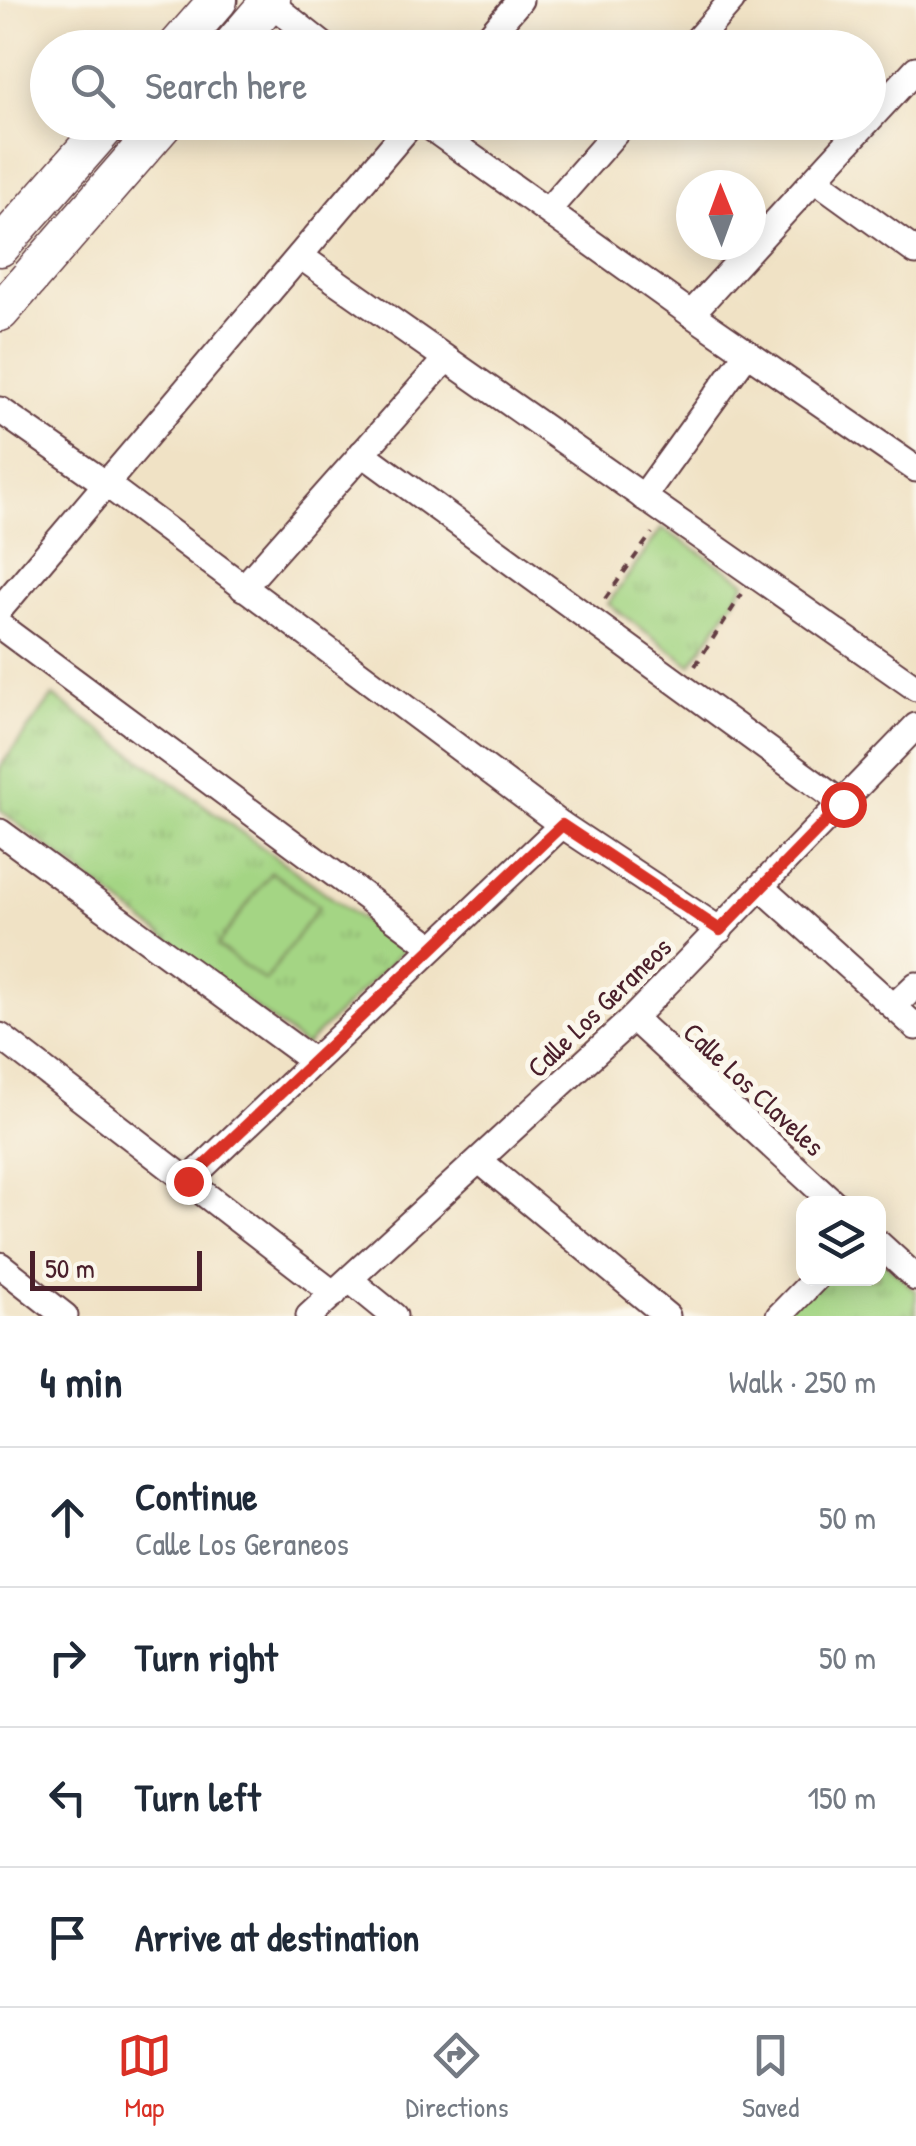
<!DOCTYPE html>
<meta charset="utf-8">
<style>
:root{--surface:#fff;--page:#f2f2f3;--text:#1f2937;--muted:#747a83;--line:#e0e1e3;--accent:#d93025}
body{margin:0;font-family:"Patrick Hand",sans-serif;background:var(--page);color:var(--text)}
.controls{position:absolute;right:30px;bottom:30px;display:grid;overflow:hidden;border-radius:20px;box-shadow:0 5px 25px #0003}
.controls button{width:90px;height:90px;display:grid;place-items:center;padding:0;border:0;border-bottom:2px solid var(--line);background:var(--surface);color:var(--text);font:50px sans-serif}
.compass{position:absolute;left:676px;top:170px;width:90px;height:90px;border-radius:50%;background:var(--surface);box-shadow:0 5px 25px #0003;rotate:359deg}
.scale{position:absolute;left:30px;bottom:25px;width:172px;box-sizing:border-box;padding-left:10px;border:5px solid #4a1f2b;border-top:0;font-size:28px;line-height:35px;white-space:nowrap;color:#4a1f2b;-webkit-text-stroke:8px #fbf7ec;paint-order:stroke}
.stop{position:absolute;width:30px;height:30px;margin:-22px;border:8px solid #d93025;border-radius:50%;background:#fff}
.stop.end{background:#d93025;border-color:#fff;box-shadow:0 2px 10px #0008}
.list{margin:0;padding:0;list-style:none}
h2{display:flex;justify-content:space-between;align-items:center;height:130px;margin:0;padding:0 40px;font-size:42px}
h2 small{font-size:32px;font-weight:400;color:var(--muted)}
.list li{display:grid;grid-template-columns:65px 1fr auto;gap:30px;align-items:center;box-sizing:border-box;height:140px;padding:0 40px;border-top:2px solid var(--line)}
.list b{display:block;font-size:38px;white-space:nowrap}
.list p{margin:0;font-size:32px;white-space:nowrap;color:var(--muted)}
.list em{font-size:32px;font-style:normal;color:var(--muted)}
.icon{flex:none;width:55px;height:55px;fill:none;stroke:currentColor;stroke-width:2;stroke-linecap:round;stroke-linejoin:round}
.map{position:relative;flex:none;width:916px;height:1316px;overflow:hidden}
.search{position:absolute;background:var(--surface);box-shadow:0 5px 25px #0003;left:30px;right:30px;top:30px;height:110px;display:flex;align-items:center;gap:25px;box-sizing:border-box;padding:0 35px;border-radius:55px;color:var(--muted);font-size:38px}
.sheet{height:690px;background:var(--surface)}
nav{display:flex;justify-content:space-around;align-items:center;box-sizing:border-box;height:140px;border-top:2px solid var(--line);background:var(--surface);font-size:28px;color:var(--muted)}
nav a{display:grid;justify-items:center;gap:5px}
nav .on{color:var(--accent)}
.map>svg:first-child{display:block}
.grass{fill:url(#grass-tufts);stroke:#777a58;stroke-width:2.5}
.pitch{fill:#a4d584;stroke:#777a58;stroke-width:2.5}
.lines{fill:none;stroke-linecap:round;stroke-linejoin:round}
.street-casing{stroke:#633c42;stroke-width:29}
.secondary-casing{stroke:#633c42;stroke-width:41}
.path{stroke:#633c42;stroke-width:4;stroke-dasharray:8 8;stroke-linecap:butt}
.street{stroke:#fff;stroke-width:25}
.secondary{stroke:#fff;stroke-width:38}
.route{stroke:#d93025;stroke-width:12}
.labels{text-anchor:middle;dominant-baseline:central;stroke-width:10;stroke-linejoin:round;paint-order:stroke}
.street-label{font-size:28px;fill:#4a1f2b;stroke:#fbf7ec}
</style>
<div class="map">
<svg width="916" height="1316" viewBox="0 0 916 1316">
<defs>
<pattern id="grass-tufts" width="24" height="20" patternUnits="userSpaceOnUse" patternTransform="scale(2.5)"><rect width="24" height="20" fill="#a4d584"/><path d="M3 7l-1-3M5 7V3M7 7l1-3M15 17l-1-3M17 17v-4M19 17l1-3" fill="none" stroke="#8fb672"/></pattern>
</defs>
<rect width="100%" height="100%" fill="#fbf7ec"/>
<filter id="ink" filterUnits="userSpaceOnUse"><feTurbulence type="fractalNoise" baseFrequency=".01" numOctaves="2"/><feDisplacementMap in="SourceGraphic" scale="20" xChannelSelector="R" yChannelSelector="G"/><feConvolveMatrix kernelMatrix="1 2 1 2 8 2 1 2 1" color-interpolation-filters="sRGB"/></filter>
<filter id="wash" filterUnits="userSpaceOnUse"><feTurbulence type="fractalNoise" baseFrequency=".0048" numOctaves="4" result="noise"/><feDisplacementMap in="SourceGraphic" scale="40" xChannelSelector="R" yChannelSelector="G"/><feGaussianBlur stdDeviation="2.25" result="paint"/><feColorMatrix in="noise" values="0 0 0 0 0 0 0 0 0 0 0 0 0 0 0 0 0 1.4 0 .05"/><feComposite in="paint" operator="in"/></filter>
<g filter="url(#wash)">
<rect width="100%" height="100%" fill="#f0e2c5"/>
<g class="grass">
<polygon points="662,528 746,582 691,665 608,604"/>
<polygon points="53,696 404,950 305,1046 0,810 0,767"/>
<polygon points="879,1257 916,1291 916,1316 770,1316 805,1279 878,1278"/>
</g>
<polygon class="pitch" points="271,872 319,906 265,981 217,946"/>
</g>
<g filter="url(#ink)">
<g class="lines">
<g class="street-casing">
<g id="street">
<polyline points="269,2 327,48"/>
<polyline points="479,48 520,0"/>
<polyline points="690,48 732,0"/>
<polyline points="868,121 916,69"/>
<polyline points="423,122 691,314 916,469"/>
<polyline points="815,179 916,252"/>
<polyline points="548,210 625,122"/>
<polyline points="300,256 916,688"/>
<polyline points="691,314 867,122"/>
<polyline points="0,410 106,484 562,825 720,930"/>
<polyline points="362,453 843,804"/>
<polyline points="643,497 747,353"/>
<polyline points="243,588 446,359"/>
<polyline points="0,609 413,122"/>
<polyline points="0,626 433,947"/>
<polyline points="0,832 313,1061"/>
<polyline points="762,888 916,1027"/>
<polyline points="894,1006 916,985"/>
<polyline points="633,1018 835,1204"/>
<polyline points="0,1036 334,1294"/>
<polyline points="480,1161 667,1316"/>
<polyline points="188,1181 562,825"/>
<polyline points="878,1243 916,1278"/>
<polyline points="0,1265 65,1316"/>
<polyline points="350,1280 394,1316"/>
<polyline points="309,1316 633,1018 916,726"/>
<polyline points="779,1316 816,1278"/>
</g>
</g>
<g class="secondary-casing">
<g id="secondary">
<polyline points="176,48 218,0"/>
<polyline points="230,48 271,0"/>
<polyline points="0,247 110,122"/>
<polyline points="0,312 165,122"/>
</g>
</g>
<g class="path">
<polyline points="605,599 652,533"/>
<polyline points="695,666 742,594"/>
</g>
<use href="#street" class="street"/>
<use href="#secondary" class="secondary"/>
</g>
</g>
<g class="lines" filter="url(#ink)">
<polyline class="route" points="188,1181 562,825 720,930 843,804"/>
</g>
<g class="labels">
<g class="street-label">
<text transform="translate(599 1007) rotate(-44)">Calle Los Geraneos</text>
<text transform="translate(754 1089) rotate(43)">Calle Los Claveles</text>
</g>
</g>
</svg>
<div class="controls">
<button><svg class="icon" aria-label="layers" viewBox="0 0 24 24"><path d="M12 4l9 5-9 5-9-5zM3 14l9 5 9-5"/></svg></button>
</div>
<svg class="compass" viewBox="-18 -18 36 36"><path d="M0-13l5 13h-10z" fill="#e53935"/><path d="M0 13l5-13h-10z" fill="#747a83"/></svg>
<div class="scale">50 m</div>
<div class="stop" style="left:843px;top:804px"></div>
<div class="stop end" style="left:188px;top:1181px"></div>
<div class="search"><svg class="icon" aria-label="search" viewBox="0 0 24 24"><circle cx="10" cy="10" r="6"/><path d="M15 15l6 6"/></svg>Search here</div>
</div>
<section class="sheet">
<h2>4 min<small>Walk · 250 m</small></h2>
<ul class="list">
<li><svg class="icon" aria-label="ahead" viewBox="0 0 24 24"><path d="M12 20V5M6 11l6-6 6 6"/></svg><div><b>Continue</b><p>Calle Los Geraneos</p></div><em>50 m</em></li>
<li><svg class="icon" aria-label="right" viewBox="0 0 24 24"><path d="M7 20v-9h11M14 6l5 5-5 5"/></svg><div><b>Turn right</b></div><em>50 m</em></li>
<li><svg class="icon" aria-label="left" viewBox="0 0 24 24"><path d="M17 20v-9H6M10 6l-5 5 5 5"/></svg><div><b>Turn left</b></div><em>150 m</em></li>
<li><svg class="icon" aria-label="arrive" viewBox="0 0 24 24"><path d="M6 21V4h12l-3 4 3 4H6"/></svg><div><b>Arrive at destination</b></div></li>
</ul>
</section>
<nav>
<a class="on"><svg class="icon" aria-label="map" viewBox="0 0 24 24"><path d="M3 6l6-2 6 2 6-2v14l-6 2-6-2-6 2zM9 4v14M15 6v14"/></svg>Map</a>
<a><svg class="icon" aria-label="directions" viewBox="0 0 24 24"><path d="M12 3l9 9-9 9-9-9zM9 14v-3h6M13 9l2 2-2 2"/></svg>Directions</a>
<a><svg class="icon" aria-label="saved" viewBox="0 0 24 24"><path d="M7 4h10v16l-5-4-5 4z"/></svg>Saved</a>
</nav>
